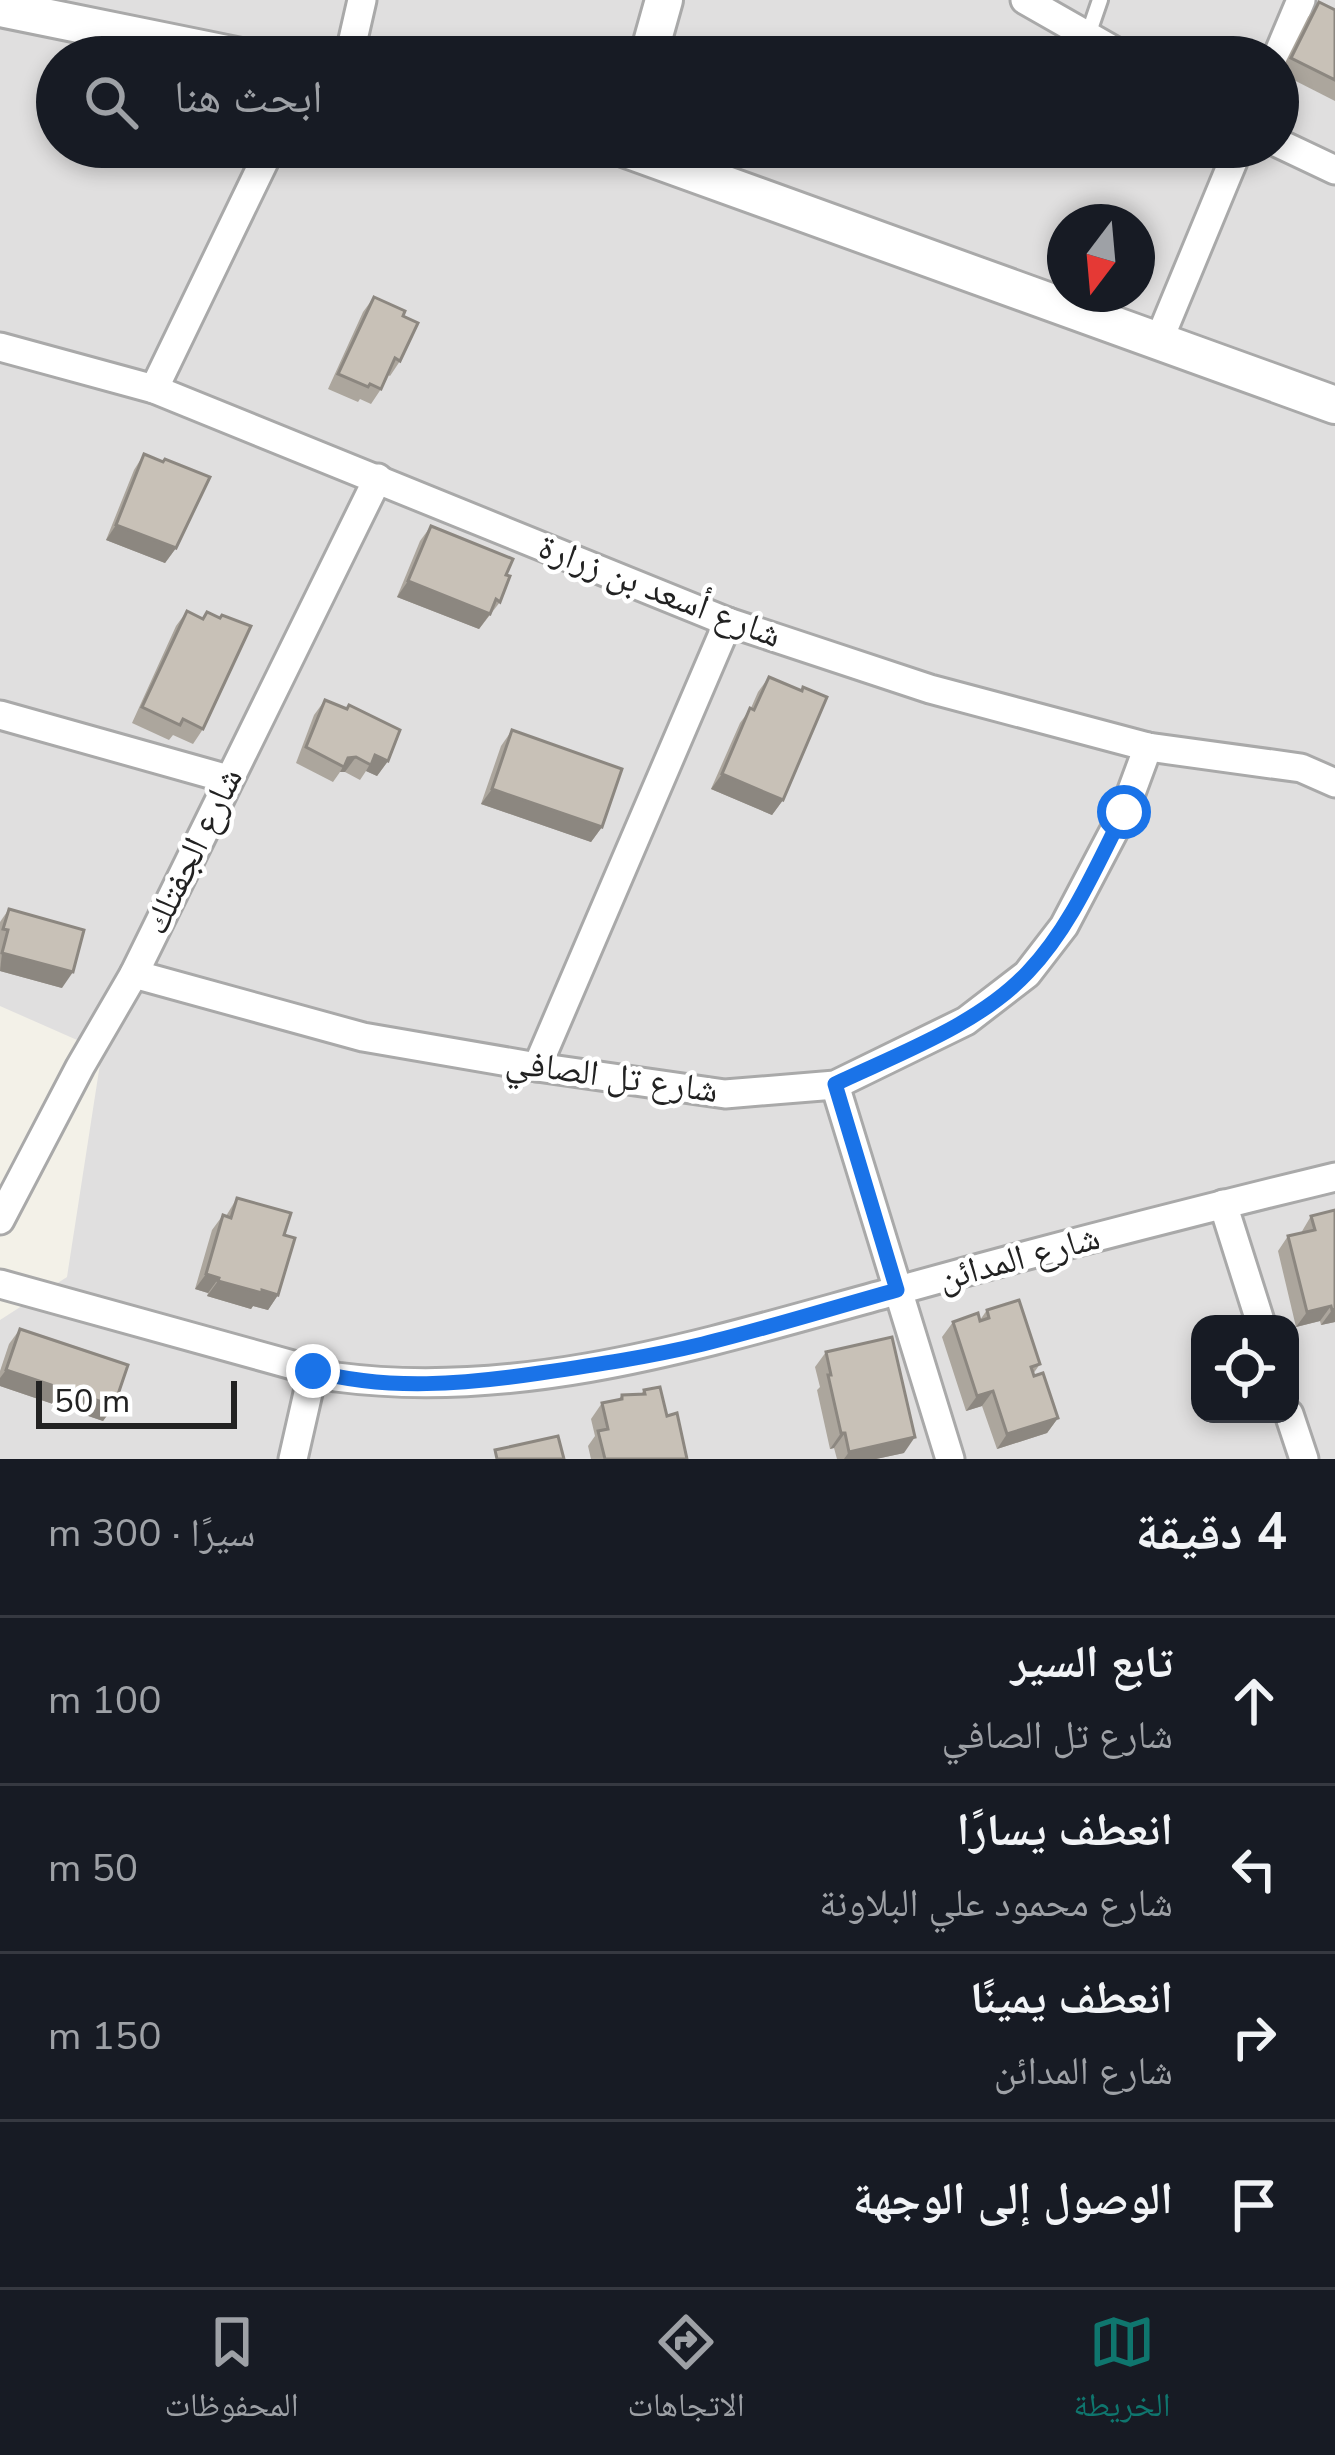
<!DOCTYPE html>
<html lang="ar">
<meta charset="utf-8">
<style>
:root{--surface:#171b24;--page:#20242c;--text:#f1f3f6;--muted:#9ea1a6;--line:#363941;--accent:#0f766e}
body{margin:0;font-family:"Nunito Sans","Noto Naskh Arabic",sans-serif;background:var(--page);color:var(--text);direction:rtl}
.controls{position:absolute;right:36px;bottom:36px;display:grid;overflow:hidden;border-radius:24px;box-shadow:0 6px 18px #0003}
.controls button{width:108px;height:108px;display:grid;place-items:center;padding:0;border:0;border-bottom:3px solid var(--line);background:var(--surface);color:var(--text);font:60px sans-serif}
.compass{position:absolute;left:1047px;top:204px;width:108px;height:108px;border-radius:50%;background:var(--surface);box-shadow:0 6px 18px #0003;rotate:196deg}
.scale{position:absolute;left:36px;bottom:30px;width:201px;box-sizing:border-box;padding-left:12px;border:6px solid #222;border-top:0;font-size:33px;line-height:42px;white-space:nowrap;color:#222;-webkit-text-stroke:9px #fff;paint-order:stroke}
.stop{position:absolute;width:36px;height:36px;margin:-27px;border:9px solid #1a73e8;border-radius:50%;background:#fff}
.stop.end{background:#1a73e8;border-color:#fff;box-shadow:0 3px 12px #0008}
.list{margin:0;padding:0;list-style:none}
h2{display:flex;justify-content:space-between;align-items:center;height:156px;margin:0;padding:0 48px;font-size:51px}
h2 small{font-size:39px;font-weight:400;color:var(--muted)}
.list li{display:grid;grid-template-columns:78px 1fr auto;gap:36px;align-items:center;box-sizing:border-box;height:168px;padding:0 48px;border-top:3px solid var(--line)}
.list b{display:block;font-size:45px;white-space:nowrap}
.list p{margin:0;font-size:39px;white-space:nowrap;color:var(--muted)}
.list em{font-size:39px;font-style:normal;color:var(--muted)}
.icon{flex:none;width:66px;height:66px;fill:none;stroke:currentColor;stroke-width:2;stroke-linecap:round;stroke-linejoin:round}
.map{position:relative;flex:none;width:1335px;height:1459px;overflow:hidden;direction:ltr}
.search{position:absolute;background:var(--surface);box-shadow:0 6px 18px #0003;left:36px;right:36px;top:36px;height:132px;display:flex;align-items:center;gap:30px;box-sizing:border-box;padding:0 42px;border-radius:66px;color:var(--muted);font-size:45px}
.sheet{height:828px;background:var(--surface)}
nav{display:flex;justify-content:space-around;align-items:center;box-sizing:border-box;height:168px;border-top:3px solid var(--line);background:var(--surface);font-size:33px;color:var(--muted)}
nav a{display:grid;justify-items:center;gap:6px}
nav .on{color:var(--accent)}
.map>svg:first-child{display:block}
.residential{fill:#e0dfdf;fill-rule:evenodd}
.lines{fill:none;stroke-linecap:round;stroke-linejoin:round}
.service-casing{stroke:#a9a9a9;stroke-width:20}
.minor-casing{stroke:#a9a9a9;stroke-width:33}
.tertiary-casing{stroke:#a9a9a9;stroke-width:42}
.service{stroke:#fff;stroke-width:14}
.minor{stroke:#fff;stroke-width:27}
.tertiary{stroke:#fff;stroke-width:36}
.wall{fill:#aca69d}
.shaded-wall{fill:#8c8780}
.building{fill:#c8c1b7;stroke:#8c8780;stroke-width:3}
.route{stroke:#1a73e8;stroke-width:15}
.labels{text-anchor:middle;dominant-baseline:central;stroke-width:9;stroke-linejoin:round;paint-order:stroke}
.street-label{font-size:36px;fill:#222;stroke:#fff}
</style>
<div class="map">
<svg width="1335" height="1459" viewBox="0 0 1335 1459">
<rect width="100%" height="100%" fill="#f3f1e8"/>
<path class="residential" d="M0 0H1335V1459H0V1320L67 1277 102 1051 0 1006ZM57 57H1278V147H57ZM1065 222H1137V294H1065ZM1200 1324H1290V1414H1200Z"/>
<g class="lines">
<g class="service-casing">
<polyline id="service" points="1088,35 1100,0"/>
</g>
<g class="minor-casing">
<g id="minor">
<polyline points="1025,0 1125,57"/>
<polyline points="349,57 362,0"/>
<polyline points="1277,57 1301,0"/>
<polyline points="1278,143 1335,170"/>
<polyline points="1159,340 1239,147"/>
<polyline points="0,347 154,389 728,622 930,689 1148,747 1301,768 1335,783"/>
<polyline points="154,389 271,147"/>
<polyline points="0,715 228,779"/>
<polyline points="134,974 363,1037 537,1067 725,1094 835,1085 966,1021 1027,974 1064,926 1124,812 1148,747"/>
<polyline points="537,1067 728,622"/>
<polyline points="835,1085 950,1459"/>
<polyline points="1223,1204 1261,1324"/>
<polyline points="0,1220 80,1067 134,974 378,478"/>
<path d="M0 1284 336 1377C525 1402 712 1341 892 1292 1039 1251 1187 1213 1335 1177"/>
<polyline points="1289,1414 1304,1459"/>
<polyline points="293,1459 313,1371"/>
</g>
</g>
<g class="tertiary-casing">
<g id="tertiary">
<polyline points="0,8 241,57"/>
<polyline points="648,57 664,0"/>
<polyline points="621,147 1335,405"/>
</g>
</g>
<use href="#service" class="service"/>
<use href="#minor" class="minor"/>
<use href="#tertiary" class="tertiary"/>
</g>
<g class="wall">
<polygon points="1319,2 1335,10 1335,101 1280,73 1308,17"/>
<polygon points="374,297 403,316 400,361 390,376 388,375 381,389 371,404 360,399 358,402 328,389 363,312"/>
<polygon points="144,454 176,548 165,563 106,540 134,470"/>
<polygon points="431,526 506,575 500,602 479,629 397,597 420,541"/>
<polygon points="187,611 202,618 207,612 203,729 193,744 173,735 169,740 132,723 176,626"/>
<polygon points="769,677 783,800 772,815 711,789 740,723 751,708 758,692"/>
<polygon points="325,700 388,761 377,776 366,771 360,780 345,772 340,772 333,782 296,763 314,715"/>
<polygon points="512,730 602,827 591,842 481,804 501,746"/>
<polygon points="9,909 62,988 0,971 0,922"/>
<polygon points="237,1198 284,1235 278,1295 268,1310 253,1306 251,1309 207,1296 208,1293 195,1289 212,1230 223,1215 226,1216"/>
<polygon points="1311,1216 1335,1322 1321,1325 1320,1321 1296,1327 1278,1251 1288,1236 1301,1233"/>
<polygon points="987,1310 1040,1364 1033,1374 1058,1418 1047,1433 997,1449 982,1406 966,1411 942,1337 953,1322 980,1320"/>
<polygon points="20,1329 114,1406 103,1421 0,1386 0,1371 9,1344"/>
<polygon points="826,1352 904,1453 876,1459 837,1459 834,1448 830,1449 817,1390 820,1387 815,1367"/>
<polygon points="644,1390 667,1416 687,1459 591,1459 588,1446 595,1436 591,1419 602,1403 618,1400 622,1395 641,1394"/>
</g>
<g class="shaded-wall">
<polygon points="116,525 176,548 165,563 106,540"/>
<polygon points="408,581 490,614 479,629 397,597"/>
<polygon points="375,755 388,761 377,776 366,771"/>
<polygon points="356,757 345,772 340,772 348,758"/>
<polygon points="722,774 783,800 772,815 711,789"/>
<polygon points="492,789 602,827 591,842 481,804"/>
<polygon points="2,953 73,972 62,988 0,971"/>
<polygon points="206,1274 219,1278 208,1293 195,1289"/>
<polygon points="218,1281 262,1290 278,1295 268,1310 253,1306 251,1309 207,1296"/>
<polygon points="1331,1306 1320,1321 1296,1327 1307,1312"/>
<polygon points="1335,1309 1335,1322 1321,1325 1332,1310"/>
<polygon points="6,1370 114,1406 103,1421 0,1386 0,1378"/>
<polygon points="993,1391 982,1406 966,1411 977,1396"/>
<polygon points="1058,1418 1047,1433 997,1449 1007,1434"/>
<polygon points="841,1433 845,1433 834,1448 830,1449"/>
<polygon points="915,1437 904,1453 876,1459 844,1459 849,1452"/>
</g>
<g class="building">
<polygon points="1319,2 1335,10 1335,80 1291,58"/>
<polygon points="374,297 405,311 403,316 418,323 400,361 395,358 381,389 370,384 368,387 338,374"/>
<polygon points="144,454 163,462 165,459 210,477 176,548 116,525"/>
<polygon points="431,526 513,559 506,575 510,576 500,602 496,599 490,614 408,581"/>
<polygon points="187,611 203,619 207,612 220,618 222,615 251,626 203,729 183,719 180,725 142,707"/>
<polygon points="769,677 802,691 803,687 827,697 783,800 722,774 750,708 754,710"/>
<polygon points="325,700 347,709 349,705 400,730 388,761 375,755 371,765 356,757 348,758 344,767 306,747"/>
<polygon points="512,730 622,769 602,827 492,789"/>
<polygon points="9,909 84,930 73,972 2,953 8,930 3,929"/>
<polygon points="237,1198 291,1213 284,1235 295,1238 278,1295 262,1290 262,1293 218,1281 219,1278 206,1274 223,1215 231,1218"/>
<polygon points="1335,1210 1335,1309 1332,1310 1331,1306 1307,1312 1288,1236 1315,1230 1311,1216"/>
<polygon points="1019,1300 1040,1364 1031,1367 1034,1376 1043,1373 1058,1418 1007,1434 993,1391 977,1396 953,1322 978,1313 980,1321 989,1318 987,1310"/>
<polygon points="20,1329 128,1365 114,1406 6,1370"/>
<polygon points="892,1337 915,1437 849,1452 845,1433 841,1433 828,1375 831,1375 826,1352"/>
<polygon points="660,1387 667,1416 677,1413 687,1459 605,1459 598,1431 608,1429 602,1403 622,1399 622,1395 645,1394 644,1390"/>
<polygon points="558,1436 564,1459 497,1459 495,1450"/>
</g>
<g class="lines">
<path class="route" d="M313 1371C387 1391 466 1384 540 1373 595 1365 649 1357 703 1344 768 1328 832 1308 897 1290L835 1084C898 1054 980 1024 1028 972 1071 927 1096 866 1124 812"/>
</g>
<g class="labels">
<g class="street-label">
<text transform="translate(660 591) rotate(21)">شارع أسعد بن زرارة</text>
<text transform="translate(193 851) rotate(-64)">شارع الجفتلك</text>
<text transform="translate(612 1076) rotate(8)">شارع تل الصافي</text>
<text transform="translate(1019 1258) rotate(-15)">شارع المدائن</text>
</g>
</g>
</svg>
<div class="controls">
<button><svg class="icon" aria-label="locate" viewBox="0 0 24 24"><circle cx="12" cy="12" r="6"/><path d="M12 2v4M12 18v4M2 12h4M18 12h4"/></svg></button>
</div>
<svg class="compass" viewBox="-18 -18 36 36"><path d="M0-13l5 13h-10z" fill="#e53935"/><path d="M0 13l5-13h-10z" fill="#9ea1a6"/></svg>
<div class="scale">50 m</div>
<div class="stop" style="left:1124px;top:812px"></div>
<div class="stop end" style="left:313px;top:1371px"></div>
<div class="search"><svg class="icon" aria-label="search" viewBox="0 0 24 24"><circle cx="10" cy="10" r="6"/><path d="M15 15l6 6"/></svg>ابحث هنا</div>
</div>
<section class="sheet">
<h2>4 دقيقة<small>سيرًا · 300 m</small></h2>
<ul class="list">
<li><svg class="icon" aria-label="ahead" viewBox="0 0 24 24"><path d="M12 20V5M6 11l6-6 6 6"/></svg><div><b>تابع السير</b><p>شارع تل الصافي</p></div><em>100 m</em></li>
<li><svg class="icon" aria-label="left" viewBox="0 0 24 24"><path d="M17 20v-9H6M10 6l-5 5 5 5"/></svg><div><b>انعطف يسارًا</b><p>شارع محمود علي البلاونة</p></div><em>50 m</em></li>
<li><svg class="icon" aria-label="right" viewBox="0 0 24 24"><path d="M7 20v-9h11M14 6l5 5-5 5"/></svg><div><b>انعطف يمينًا</b><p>شارع المدائن</p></div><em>150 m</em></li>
<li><svg class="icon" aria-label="arrive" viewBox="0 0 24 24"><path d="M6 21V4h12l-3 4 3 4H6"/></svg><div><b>الوصول إلى الوجهة</b></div></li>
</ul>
</section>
<nav>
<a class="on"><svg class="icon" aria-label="map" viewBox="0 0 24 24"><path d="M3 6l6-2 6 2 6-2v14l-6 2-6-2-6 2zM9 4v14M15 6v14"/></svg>الخريطة</a>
<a><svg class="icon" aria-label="directions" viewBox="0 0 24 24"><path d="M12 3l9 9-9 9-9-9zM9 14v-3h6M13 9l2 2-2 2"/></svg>الاتجاهات</a>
<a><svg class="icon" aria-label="saved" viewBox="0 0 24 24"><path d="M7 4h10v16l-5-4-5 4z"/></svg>المحفوظات</a>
</nav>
